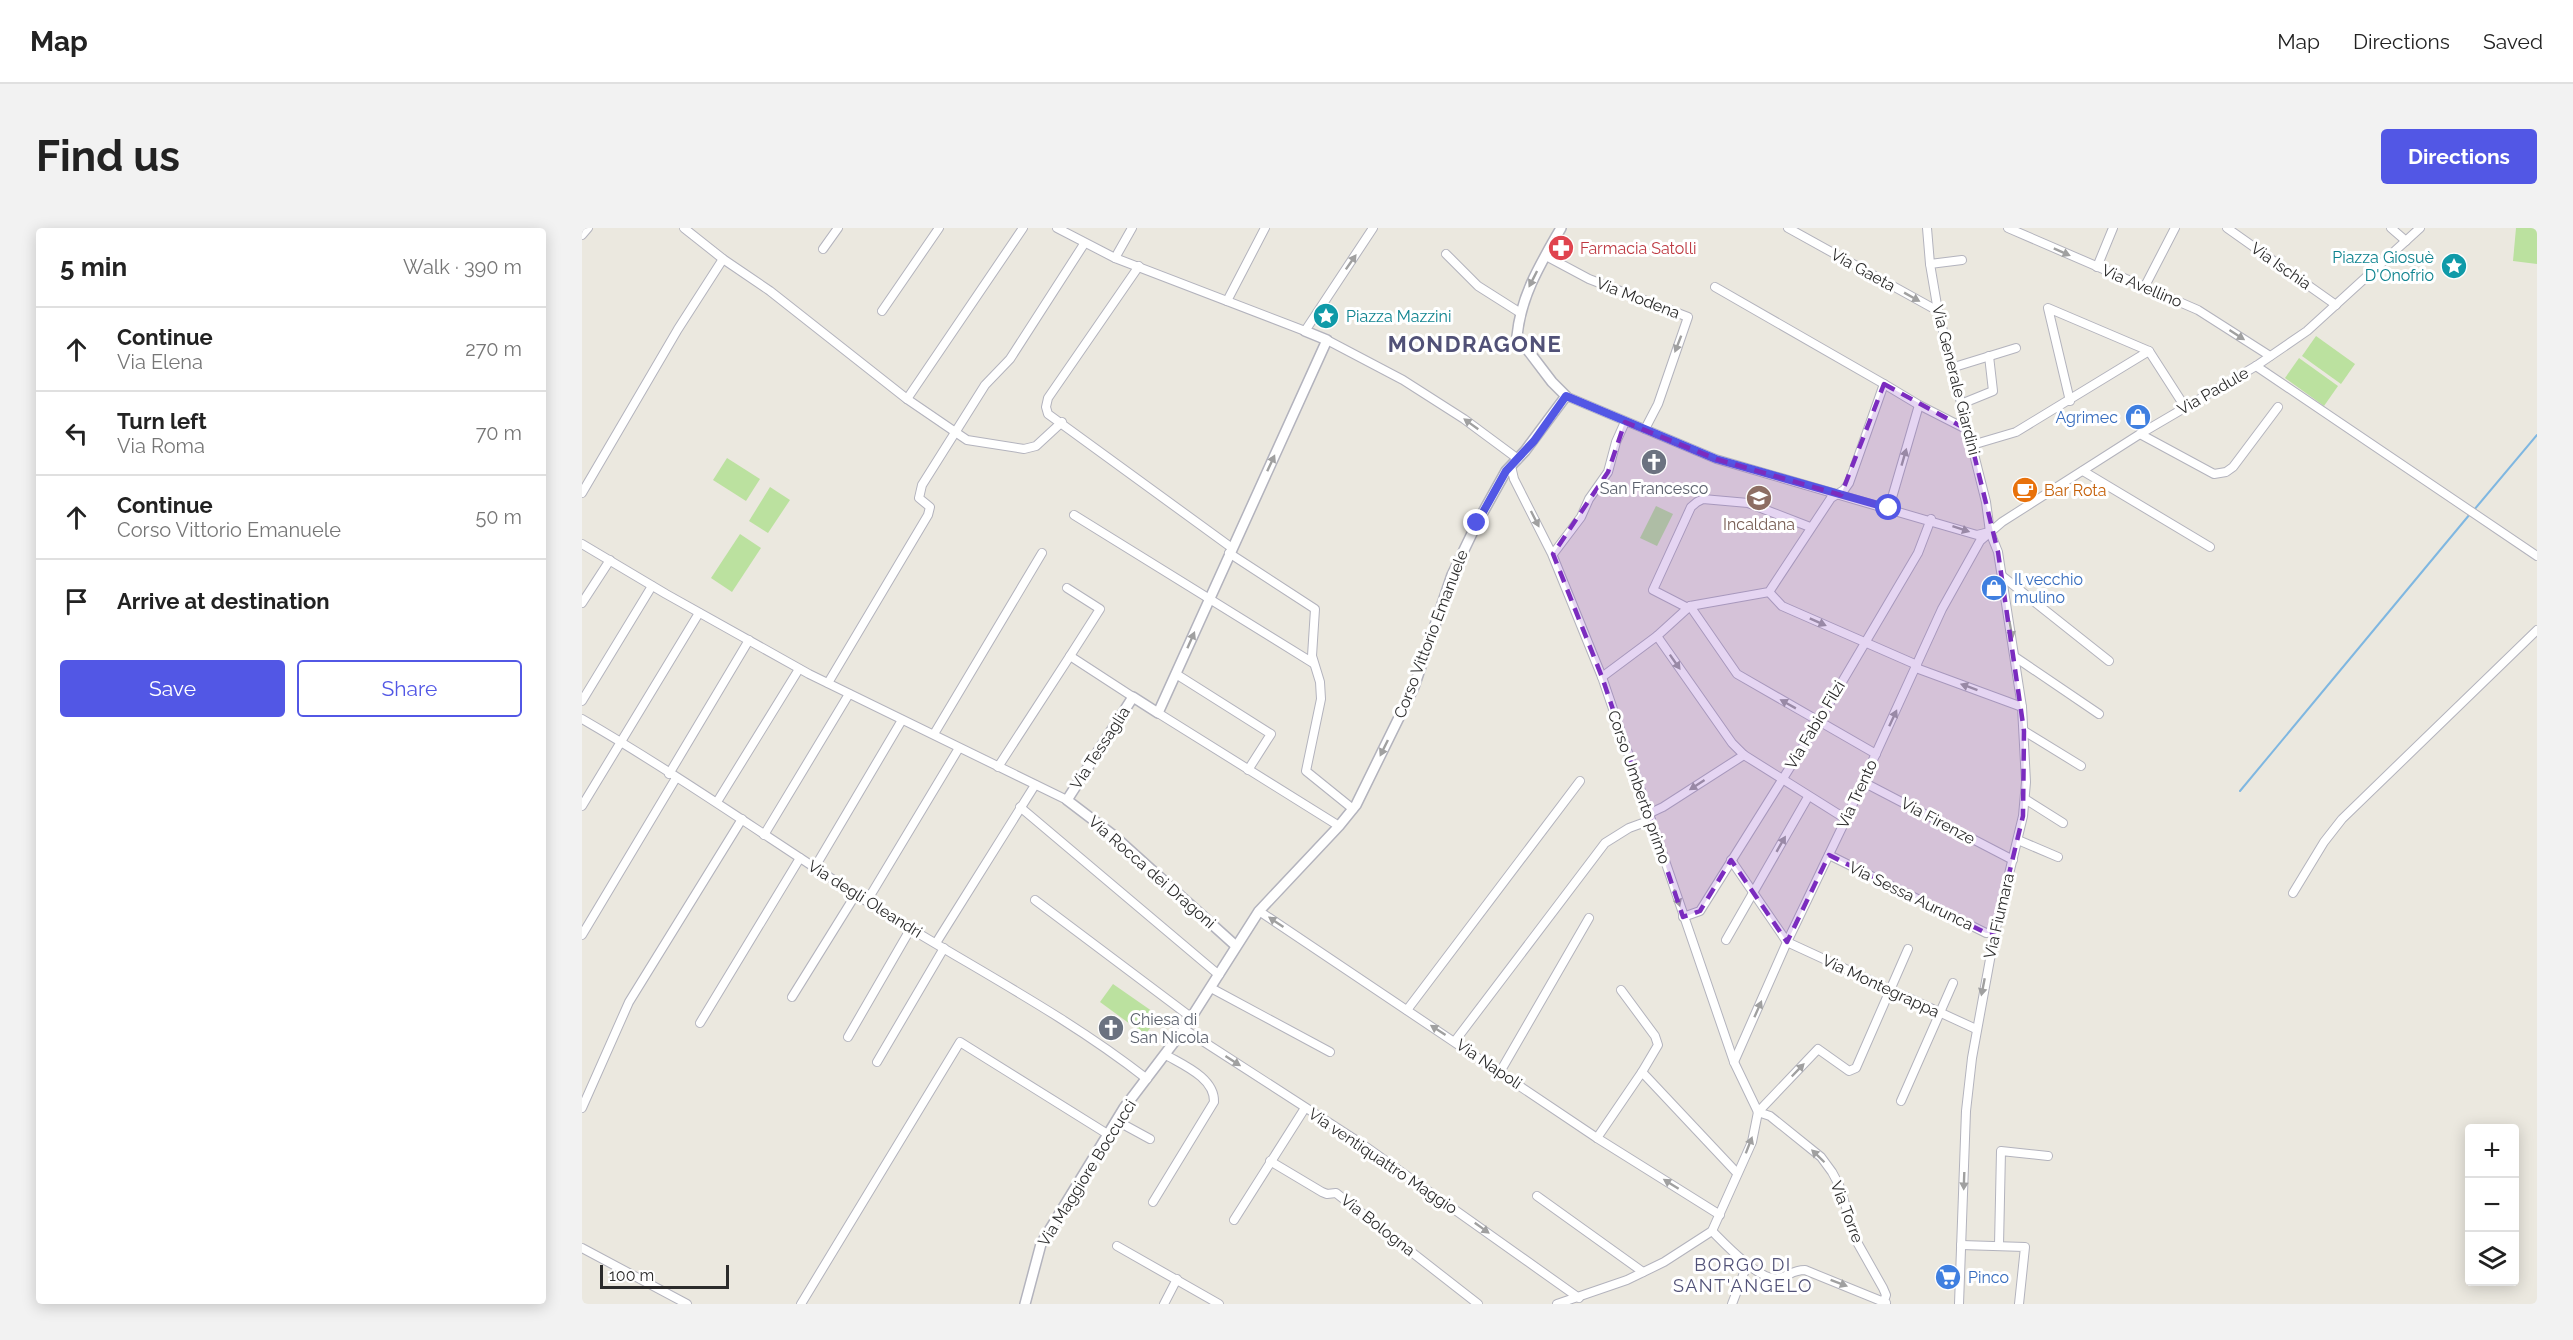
<!DOCTYPE html>
<meta charset="utf-8">
<style>
:root{--surface:#fff;--page:#f2f2f2;--text:#222;--muted:#767676;--line:#e0e0e0;--accent:#5257e5}
body{margin:0;font-family:Raleway,sans-serif;background:var(--page);color:var(--text)}
.controls{position:absolute;right:18px;bottom:18px;display:grid;overflow:hidden;border-radius:6px;box-shadow:0 3px 15px #0003}
.controls button{width:54px;height:54px;display:grid;place-items:center;padding:0;border:0;border-bottom:2px solid var(--line);background:var(--surface);color:var(--text);font:30px sans-serif}
.scale{position:absolute;left:18px;bottom:15px;width:129px;box-sizing:border-box;padding-left:6px;border:3px solid #2b2b2b;border-top:0;font-size:16px;line-height:21px;white-space:nowrap;color:#2b2b2b;-webkit-text-stroke:4px #fff;paint-order:stroke}
.stop{position:absolute;width:18px;height:18px;margin:-14px;border:4px solid #5257e5;border-radius:50%;background:#fff}
.stop.end{background:#5257e5;border-color:#fff;box-shadow:0 2px 6px #0008}
.list{margin:0;padding:0;list-style:none}
h2{display:flex;justify-content:space-between;align-items:center;height:78px;margin:0;padding:0 24px;font-size:26px}
h2 small{font-size:20px;font-weight:400;color:var(--muted)}
.list li{display:grid;grid-template-columns:39px 1fr auto;gap:18px;align-items:center;box-sizing:border-box;height:84px;padding:0 24px;border-top:2px solid var(--line)}
.list b{display:block;font-size:22px;white-space:nowrap}
.list p{margin:0;font-size:20px;white-space:nowrap;color:var(--muted)}
.list em{font-size:20px;font-style:normal;color:var(--muted)}
.actions{display:flex;gap:12px;padding:18px 24px}
.actions a{flex:1;padding:14px 0;border:2px solid var(--accent);border-radius:6px;text-align:center;font-size:21px;color:var(--accent)}
.actions .main{background:var(--accent);color:#fff}
.icon{flex:none;width:33px;height:33px;fill:none;stroke:currentColor;stroke-width:2;stroke-linecap:round;stroke-linejoin:round}
.map{position:relative;flex:none;width:1955px;height:1076px;overflow:hidden;border-radius:6px}
header{display:flex;align-items:center;gap:36px;box-sizing:border-box;height:84px;padding:0 30px;background:var(--surface);border-bottom:2px solid var(--line)}
header strong{font-size:28px}
nav{display:flex;gap:33px;margin-inline-start:auto;font-size:21px}
.intro{display:flex;align-items:center;justify-content:space-between;box-sizing:border-box;height:144px;padding:0 36px}
h1{margin:0;font-size:42px}
.button{padding:15px 27px;border-radius:6px;background:var(--accent);color:#fff;font-size:21px;font-weight:700}
main{display:flex;gap:36px;padding:0 36px}
aside{flex:1;background:var(--surface);border-radius:6px;box-shadow:0 3px 15px #0003}
.map>svg:first-child{display:block}
.pitch{fill:#bbe19f}
.lines{fill:none;stroke-linecap:round;stroke-linejoin:round}
.stream{stroke:#7fb7e1;stroke-width:2}
.minor-casing{stroke:#b3b3bd;stroke-width:10}
.tertiary-casing{stroke:#b3b3bd;stroke-width:12}
.minor{stroke:#fff;stroke-width:8}
.tertiary{stroke:#fff;stroke-width:9}
.oneway{fill:#a0a0a0}
.route{stroke:#5257e5;stroke-width:8}
.marked{fill:#7b2cbf;fill-opacity:0.2;stroke:#7b2cbf;stroke-width:4.5;stroke-dasharray:12 8;stroke-linejoin:round}
.labels{text-anchor:middle;dominant-baseline:central;stroke-width:6;stroke-linejoin:round;paint-order:stroke}
.health-label{font-size:16px;fill:#be3a42;stroke:#fff;text-anchor:start}
.culture-label{font-size:16px;fill:#0d838f;stroke:#fff;text-anchor:end}
.street-label{font-size:16px;fill:#2b2b2b;stroke:#fff}
.shop-label{font-size:16px;fill:#366cbe;stroke:#fff;text-anchor:start}
.worship-label{font-size:16px;fill:#5b616d;stroke:#fff}
.food-label{font-size:16px;fill:#c56008;stroke:#fff;text-anchor:start}
.education-label{font-size:16px;fill:#785e54;stroke:#fff}
.neighbourhood-label{font-size:18px;letter-spacing:1.5px;fill:#515177;stroke:#fff}
.district-label{font-size:22px;font-weight:bold;letter-spacing:1.5px;fill:#515177;stroke:#fff}
</style>
<header>
<strong>Map</strong>
<nav><a>Map</a><a>Directions</a><a>Saved</a></nav>
</header>
<div class="intro"><h1>Find us</h1><a class="button">Directions</a></div>
<main>
<aside>
<h2>5 min<small>Walk · 390 m</small></h2>
<ul class="list">
<li><svg class="icon" aria-label="ahead" viewBox="0 0 24 24"><path d="M12 20V5M6 11l6-6 6 6"/></svg><div><b>Continue</b><p>Via Elena</p></div><em>270 m</em></li>
<li><svg class="icon" aria-label="left" viewBox="0 0 24 24"><path d="M17 20v-9H6M10 6l-5 5 5 5"/></svg><div><b>Turn left</b><p>Via Roma</p></div><em>70 m</em></li>
<li><svg class="icon" aria-label="ahead" viewBox="0 0 24 24"><path d="M12 20V5M6 11l6-6 6 6"/></svg><div><b>Continue</b><p>Corso Vittorio Emanuele</p></div><em>50 m</em></li>
<li><svg class="icon" aria-label="arrive" viewBox="0 0 24 24"><path d="M6 21V4h12l-3 4 3 4H6"/></svg><div><b>Arrive at destination</b></div></li>
</ul>
<div class="actions"><a class="main">Save</a><a>Share</a></div>
</aside>
<div class="map">
<svg width="1955" height="1076" viewBox="0 0 1955 1076">
<rect width="100%" height="100%" fill="#ebe8df"/>
<g class="pitch">
<polygon points="1934,0 1955,0 1955,36 1931,33"/>
<polygon points="1734,108 1773,136 1759,156 1720,128"/>
<polygon points="1717,130 1756,158 1742,178 1703,150"/>
<polygon points="145,230 178,251 164,273 131,252"/>
<polygon points="188,259 208,272 186,305 167,293"/>
<polygon points="1074,278 1091,286 1075,318 1058,310"/>
<polygon points="158,306 179,320 150,364 129,350"/>
<polygon points="531,756 577,788 563,807 518,774"/>
</g>
<g class="lines">
<g class="stream">
<polyline points="1892,282 1955,207"/>
<polyline points="1658,563 1888,286"/>
</g>
<g class="minor-casing">
<g id="minor">
<polyline points="475,0 533,30 723,103 791,0"/>
<polyline points="1206,0 1356,83"/>
<polyline points="1345,0 1348,36 1356,83 1404,274 1408,304 1416,324 1440,479 1444,554 1441,588 1413,704 1390,830 1384,883 1377,1076"/>
<polyline points="1426,0 1616,82 1688,128"/>
<polyline points="1645,0 1754,77"/>
<polyline points="1809,0 1824,13"/>
<polyline points="0,7 6,0"/>
<polyline points="241,21 256,0"/>
<polyline points="864,26 896,58 937,84"/>
<polyline points="964,28 1007,51 1106,89 1076,176 1063,201"/>
<polyline points="533,30 550,0"/>
<polyline points="141,31 188,63 325,171 385,212 442,221 454,218 480,194"/>
<polyline points="1348,36 1380,32"/>
<polyline points="557,38 466,170 464,179 466,186 650,320"/>
<polyline points="1515,39 1531,0"/>
<polyline points="1563,58 1593,0"/>
<polyline points="1133,59 1302,156"/>
<polyline points="645,73 683,0"/>
<polyline points="300,83 357,0"/>
<polyline points="745,112 821,152 882,191 936,231"/>
<polyline points="1674,138 1955,328"/>
<polyline points="1369,140 1434,120"/>
<polyline points="984,168 1134,231 1395,307 1407,304"/>
<polyline points="325,171 441,0"/>
<polyline points="1488,173 1466,80 1567,123"/>
<polyline points="1379,176 1411,163 1407,128"/>
<polyline points="1558,206 1632,246 1644,244 1651,239 1696,179"/>
<polyline points="1390,217 1434,204 1567,123 1603,179"/>
<polyline points="929,238 932,251 970,326 1020,449 1152,834 1176,884"/>
<polyline points="1501,243 1628,319"/>
<polyline points="0,265 96,101 141,31 102,0"/>
<polyline points="1307,280 1337,177"/>
<polyline points="492,287 731,435"/>
<polyline points="0,316 84,366 227,446 485,572"/>
<polyline points="647,325 733,381 730,428 738,454 739,471 724,543 771,581"/>
<polyline points="971,326 999,289 1007,271 1026,244 1034,214 1043,194"/>
<polyline points="1420,348 1527,433"/>
<polyline points="485,360 518,381 488,428"/>
<polyline points="1187,364 1200,378 1335,437"/>
<polyline points="0,375 28,332"/>
<polyline points="1108,378 1155,446 1294,526"/>
<polyline points="1106,380 1071,362 1109,279 1115,274 1121,271 1166,275 1228,299"/>
<polyline points="1075,408 1108,378 1187,364 1249,270 1262,262 1267,255 1302,156 1337,177 1386,202"/>
<polyline points="1433,429 1517,486"/>
<polyline points="1334,440 1440,479"/>
<polyline points="594,446 689,506 666,542"/>
<polyline points="1020,449 1075,408 1150,515 1162,527 1264,591"/>
<polyline points="246,455 346,287 348,279 337,270 340,257 403,157 428,131 502,16"/>
<polyline points="0,473 70,358"/>
<polyline points="576,485 757,598"/>
<path d="M0 491C107 553 207 625 311 690 397 743 486 789 565 851"/>
<polyline points="1442,503 1499,538"/>
<polyline points="352,506 460,325"/>
<polyline points="416,539 488,428 551,469"/>
<polyline points="87,546 167,412"/>
<polyline points="1281,554 1431,632"/>
<polyline points="1443,571 1481,595"/>
<polyline points="135,574 217,441"/>
<polyline points="0,578 117,385"/>
<polyline points="438,579 637,747"/>
<polyline points="1066,586 1081,579 1162,527"/>
<polyline points="182,607 267,466"/>
<polyline points="1436,612 1476,629"/>
<polyline points="1247,627 1404,705 1413,704"/>
<polyline points="1149,632 1205,714 1394,801"/>
<polyline points="233,639 320,492"/>
<polyline points="1711,665 1742,614 1760,591 1955,402"/>
<polyline points="453,672 610,790"/>
<polyline points="285,673 377,520"/>
<polyline points="677,683 1015,910 1138,987"/>
<polyline points="1101,689 1118,683 1237,493 1336,325 1349,291"/>
<polyline points="0,707 94,550"/>
<polyline points="1144,712 1226,569"/>
<polyline points="354,715 453,557"/>
<polyline points="629,760 748,824"/>
<polyline points="1039,762 1073,808 1076,817 1060,844"/>
<polyline points="210,769 274,666"/>
<polyline points="825,782 998,553"/>
<polyline points="118,795 218,630"/>
<polyline points="602,801 780,916 997,1070"/>
<polyline points="266,809 329,700"/>
<polyline points="873,813 1023,615 1047,600 1069,592"/>
<polyline points="295,834 362,720"/>
<polyline points="1152,834 1205,714 1264,591 1360,381 1398,313 1420,294 1558,206 1674,138 1725,103 1838,0"/>
<polyline points="918,844 1007,690"/>
<polyline points="1319,873 1371,755"/>
<polyline points="0,880 47,774 160,591"/>
<polyline points="1176,884 1236,821 1267,843 1274,840 1326,721"/>
<polyline points="1176,884 1188,888 1239,929 1250,944 1257,957 1275,1014 1301,1060 1304,1067 1302,1073"/>
<polyline points="535,893 568,911"/>
<polyline points="1015,910 1060,844 1155,945"/>
<polyline points="688,933 740,964 745,966 754,965 896,1076"/>
<polyline points="955,968 1061,1044"/>
<path d="M571 974 632 874C633 850 601 837 584 827"/>
<polyline points="652,992 723,880"/>
<path d="M1130 1003C1142 1015 1178 1054 1196 1050 1207 1049 1209 1042 1223 1042L1304 1075"/>
<polyline points="1379,1017 1443,1019 1437,1076"/>
<polyline points="1417,1017 1419,923 1466,928"/>
<polyline points="535,1018 637,1076"/>
<polyline points="0,1020 105,1076"/>
<polyline points="219,1076 378,814 527,907"/>
<polyline points="582,1076 595,1051"/>
<polyline points="975,1076 1045,1052 1082,1034 1130,1003 1170,914 1176,884"/>
<polyline points="1150,1076 1165,1037"/>
</g>
</g>
<g class="tertiary-casing">
<g id="tertiary">
<polyline points="654,718 531,607 485,572 551,469 576,485 745,112 723,103"/>
<path d="M443 1076 459 1016 542 880 602 801 677 683 757 598 774 577 832 459 870 347 895 295 924 243 943 223 984 168 970 154 935 108C939 67 959 35 979 0"/>
</g>
</g>
<use href="#minor" class="minor"/>
<use href="#tertiary" class="tertiary"/>
</g>
<defs><path id="oneway-solid" d="M-6-.8H1V-3.2L6.5 0L1 3.2V.8H-6Z" transform="scale(1.5)"/></defs>
<g class="oneway">
<use href="#oneway-solid" transform="translate(1480 24) rotate(24)"/>
<use href="#oneway-solid" transform="translate(769 34) rotate(-55)"/>
<use href="#oneway-solid" transform="translate(951 51) rotate(117)"/>
<use href="#oneway-solid" transform="translate(1330 69) rotate(29)"/>
<use href="#oneway-solid" transform="translate(1655 107) rotate(33)"/>
<use href="#oneway-solid" transform="translate(1096 116) rotate(111)"/>
<use href="#oneway-solid" transform="translate(889 196) rotate(-144)"/>
<use href="#oneway-solid" transform="translate(1322 229) rotate(-74)"/>
<use href="#oneway-solid" transform="translate(689 235) rotate(-65)"/>
<use href="#oneway-solid" transform="translate(953 291) rotate(63)"/>
<use href="#oneway-solid" transform="translate(1379 301) rotate(18)"/>
<use href="#oneway-solid" transform="translate(1236 394) rotate(24)"/>
<use href="#oneway-solid" transform="translate(1429 402) rotate(80)"/>
<use href="#oneway-solid" transform="translate(609 412) rotate(-66)"/>
<use href="#oneway-solid" transform="translate(1093 434) rotate(55)"/>
<use href="#oneway-solid" transform="translate(1387 459) rotate(-160)"/>
<use href="#oneway-solid" transform="translate(1206 476) rotate(-151)"/>
<use href="#oneway-solid" transform="translate(1311 490) rotate(-65)"/>
<use href="#oneway-solid" transform="translate(802 520) rotate(116)"/>
<use href="#oneway-solid" transform="translate(1115 557) rotate(147)"/>
<use href="#oneway-solid" transform="translate(1199 616) rotate(-60)"/>
<use href="#oneway-solid" transform="translate(1095 670) rotate(71)"/>
<use href="#oneway-solid" transform="translate(694 694) rotate(-146)"/>
<use href="#oneway-solid" transform="translate(1401 759) rotate(101)"/>
<use href="#oneway-solid" transform="translate(1176 781) rotate(-66)"/>
<use href="#oneway-solid" transform="translate(856 802) rotate(-147)"/>
<use href="#oneway-solid" transform="translate(651 833) rotate(33)"/>
<use href="#oneway-solid" transform="translate(1216 842) rotate(-46)"/>
<use href="#oneway-solid" transform="translate(1167 917) rotate(-69)"/>
<use href="#oneway-solid" transform="translate(1236 928) rotate(-136)"/>
<use href="#oneway-solid" transform="translate(1382 953) rotate(92)"/>
<use href="#oneway-solid" transform="translate(1089 956) rotate(-148)"/>
<use href="#oneway-solid" transform="translate(900 1000) rotate(36)"/>
<use href="#oneway-solid" transform="translate(1257 1055) rotate(21)"/>
</g>
<g class="lines">
<polyline class="route" points="895,295 924,243 952,213 984,168 1134,231 1307,280"/>
</g>
<path class="marked" d="M1302 156 1386 202 1416 324 1442 503 1441 588 1413 704 1404 705 1247 627 1205 714 1149 632 1118 683 1101 689 1020 449 971 326 1026 244 1043 194 1134 231 1259 267Z"/>
<defs>
<g id="pharmacy-disc" transform="scale(1.35)"><circle r="9.5" fill="#e0444e" stroke="#fff"/><path d="M-2-6h4v4h4v4h-4v4h-4v-4h-4v-4h4Z" fill="#fff"/></g>
<g id="sight-disc" transform="scale(1.35)"><circle r="9.5" fill="#0f9aa8" stroke="#fff"/><path d="M0-6L1.8-2.2L6-1.7L2.9 1.2L3.7 5.4L0 3.3L-3.7 5.4L-2.9 1.2L-6-1.7L-1.8-2.2Z" fill="#fff"/></g>
<g id="shop-disc" transform="scale(1.35)"><circle r="9.5" fill="#3f7fe0" stroke="#fff"/><path d="M-5-2.5h2.3a2.7 3.5 0 0 1 5.4 0H5L5.5 6h-11ZM-1.5-2.5h3a1.5 2.3 0 0 0-3 0Z" fill="#fff"/></g>
<g id="church-disc" transform="scale(1.35)"><circle r="9.5" fill="#6b7280" stroke="#fff"/><path d="M-1.2-6h2.4v3.5h3.3v2.4h-3.3V6h-2.4V-.1h-3.3v-2.4h3.3Z" fill="#fff"/></g>
<g id="cafe-disc" transform="scale(1.35)"><circle r="9.5" fill="#e8710a" stroke="#fff"/><path d="M-5.5-4.5H6V0H3Q3 3.5 0 3.5H-2.5Q-5.5 3.5-5.5 0ZM3-3.2v2h1.7v-2ZM-6 4.5H4V6H-6Z" fill="#fff"/></g>
<g id="school-disc" transform="scale(1.35)"><circle r="9.5" fill="#8d6e63" stroke="#fff"/><path d="M0-5L7-2L0 1L-7-2ZM-4 1L0 2.5L4 1V4Q0 6-4 4Z" fill="#fff"/></g>
<g id="supermarket-disc" transform="scale(1.35)"><circle r="9.5" fill="#3f7fe0" stroke="#fff"/><path d="M-6-5.5h2.5l.6 2H6L4.5 2H-2.5L-4.4-4H-6ZM-1.5 3.2a1.3 1.3 0 1 0 .1 0ZM3 3.2a1.3 1.3 0 1 0 .1 0Z" fill="#fff"/></g>
</defs>
<g fill-rule="evenodd">
<use href="#pharmacy-disc" x="979" y="20"/>
<use href="#sight-disc" x="1872" y="38"/>
<use href="#sight-disc" x="744" y="88"/>
<use href="#shop-disc" x="1556" y="189"/>
<use href="#church-disc" x="1072" y="234"/>
<use href="#cafe-disc" x="1443" y="262"/>
<use href="#school-disc" x="1177" y="270"/>
<use href="#shop-disc" x="1412" y="360"/>
<use href="#church-disc" x="529" y="800"/>
<use href="#supermarket-disc" x="1366" y="1049"/>
</g>
<g class="labels">
<g class="health-label">
<text x="998" y="20">Farmacia Satolli</text>
</g>
<g class="culture-label">
<text x="1852" y="29">Piazza Giosuè<tspan x="1852" dy="18">D'Onofrio</tspan></text>
<text x="764" y="88" text-anchor="start">Piazza Mazzini</text>
</g>
<g class="street-label">
<text transform="translate(1699 38) rotate(35)">Via Ischia</text>
<text transform="translate(1281 42) rotate(29)">Via Gaeta</text>
<text transform="translate(1560 58) rotate(23)">Via Avellino</text>
<text transform="translate(1056 70) rotate(21)">Via Modena</text>
<text transform="translate(1374 152) rotate(76)">Via Generale Giardini</text>
<text transform="translate(1631 163) rotate(-30)">Via Padule</text>
<text transform="translate(849 406) rotate(-69)">Corso Vittorio Emanuele</text>
<text transform="translate(1233 497) rotate(-59)">Via Fabio Filzi</text>
<text transform="translate(518 520) rotate(-57)">Via Tessaglia</text>
<text transform="translate(1057 559) rotate(71)">Corso Umberto primo</text>
<text transform="translate(1275 566) rotate(-65)">Via Trento</text>
<text transform="translate(1356 593) rotate(28)">Via Firenze</text>
<text transform="translate(570 644) rotate(41)">Via Rocca dei Dragoni</text>
<text transform="translate(1329 668) rotate(26)">Via Sessa Aurunca</text>
<text transform="translate(283 671) rotate(32)">Via degli Oleandri</text>
<text transform="translate(1417 688) rotate(-77)">Via Fiumara</text>
<text transform="translate(1299 758) rotate(25)">Via Montegrappa</text>
<text transform="translate(907 836) rotate(34)">Via Napoli</text>
<text transform="translate(801 933) rotate(34)">Via ventiquattro Maggio</text>
<text transform="translate(505 945) rotate(-58)">Via Maggiore Boccucci</text>
<text transform="translate(1265 984) rotate(69)">Via Torre</text>
<text transform="translate(796 997) rotate(38)">Via Bologna</text>
</g>
<g class="shop-label">
<text x="1536" y="189" text-anchor="end">Agrimec</text>
<text x="1432" y="351">Il vecchio<tspan x="1432" dy="18">mulino</tspan></text>
<text x="1386" y="1049">Pinco</text>
</g>
<g class="worship-label">
<text x="1072" y="260">San Francesco</text>
<text x="548" y="791" text-anchor="start">Chiesa di<tspan x="548" dy="18">San Nicola</tspan></text>
</g>
<g class="food-label">
<text x="1462" y="262">Bar Rota</text>
</g>
<g class="education-label">
<text x="1177" y="296">Incaldana</text>
</g>
<g class="neighbourhood-label">
<text x="1161" y="1036">BORGO DI<tspan x="1161" dy="21">SANT'ANGELO</tspan></text>
</g>
<g class="district-label">
<text x="893" y="116">MONDRAGONE</text>
</g>
</g>
</svg>
<div class="controls">
<button>+</button>
<button>−</button>
<button><svg class="icon" aria-label="layers" viewBox="0 0 24 24"><path d="M12 4l9 5-9 5-9-5zM3 14l9 5 9-5"/></svg></button>
</div>
<div class="scale">100 m</div>
<div class="stop" style="left:1307px;top:280px"></div>
<div class="stop end" style="left:895px;top:295px"></div>
</div>
</main>
